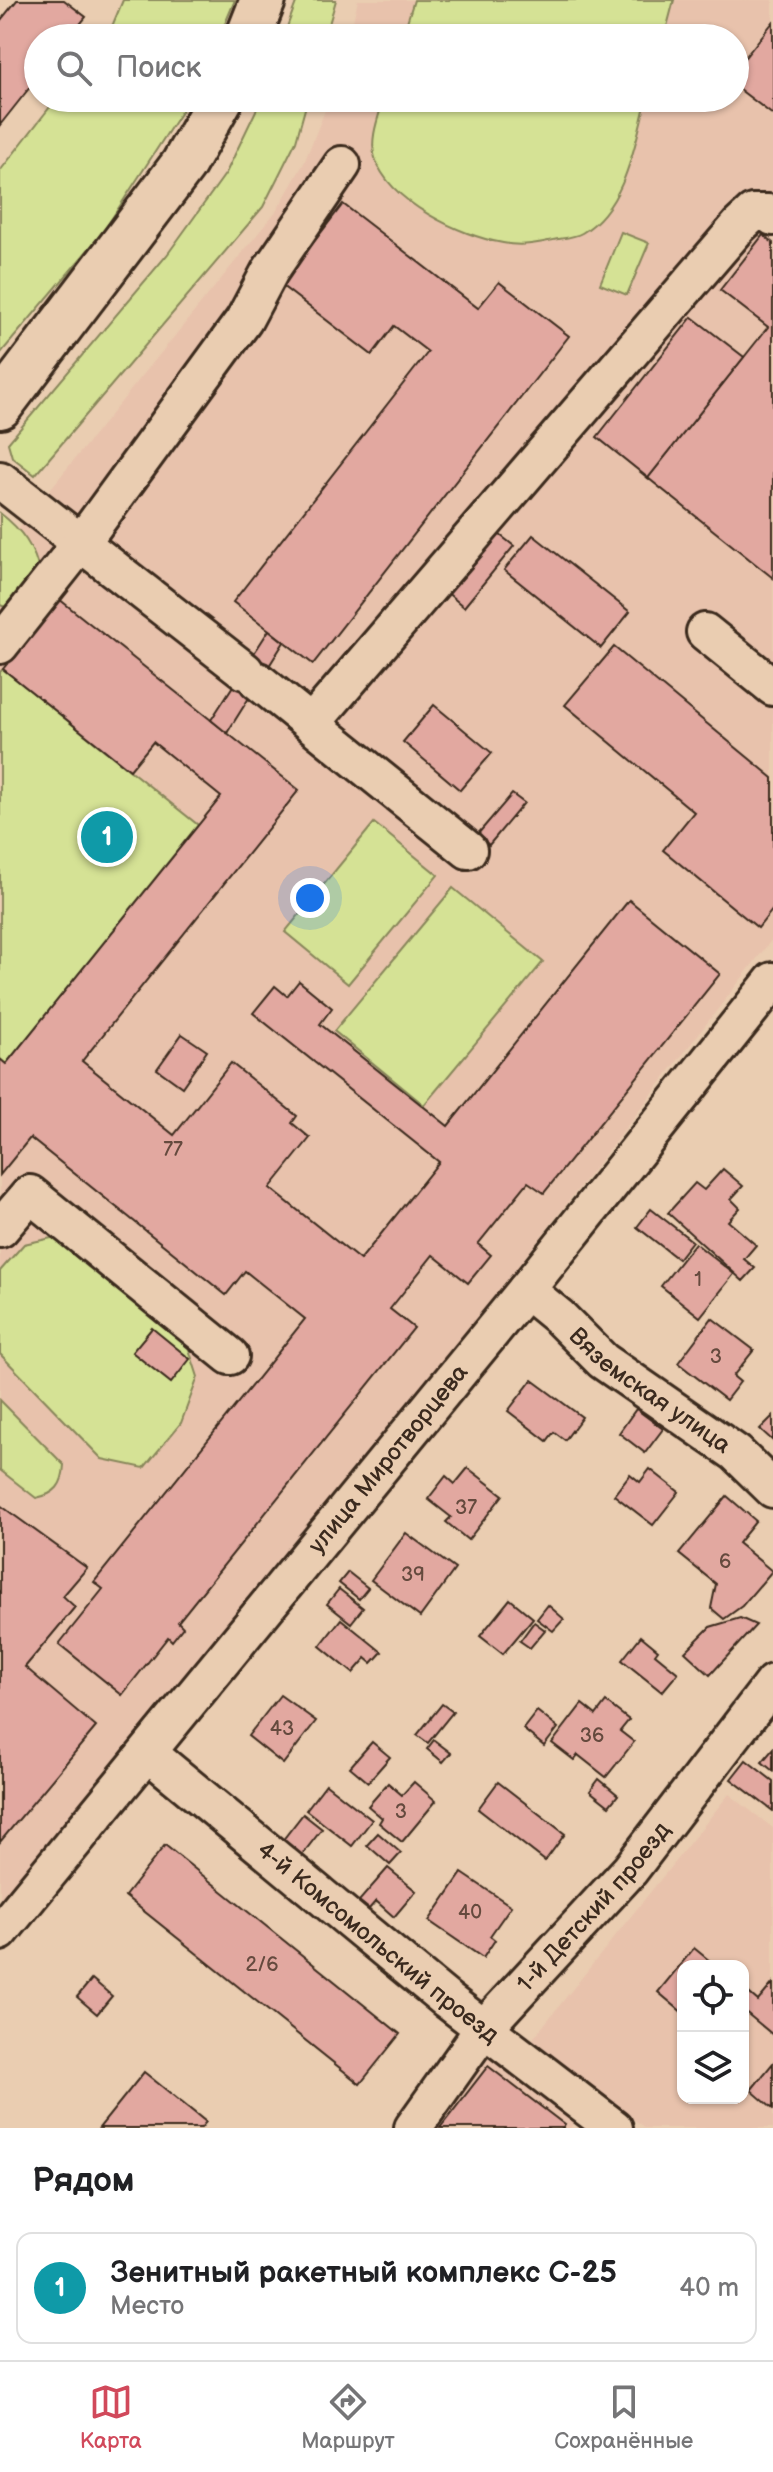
<!DOCTYPE html>
<html lang="ru">
<meta charset="utf-8">
<style>
:root{--surface:#fff;--page:#f6f6f6;--text:#202124;--muted:#757577;--line:#e0e0e0;--accent:#d1495b}
body{margin:0;font-family:"Balsamiq Sans",sans-serif;background:var(--page);color:var(--text)}
.controls{position:absolute;right:24px;bottom:24px;display:grid;overflow:hidden;border-radius:16px;box-shadow:0 2px 6px #0004}
.controls button{width:72px;height:72px;display:grid;place-items:center;padding:0;border:0;border-bottom:2px solid var(--line);background:var(--surface);color:var(--text);font:40px sans-serif}
.you{position:absolute;left:310px;top:898px;width:28px;height:28px;margin:-20px;border:6px solid #fff;border-radius:50%;background:#1a73e8;box-shadow:0 0 0 12px #1a73e833}
.badge{display:grid;place-items:center;width:52px;height:52px;border-radius:50%;background:var(--accent);color:#fff;font-size:26px;font-weight:700}
.pin{position:absolute;translate:-50% -50%;border:4px solid #fff;box-shadow:0 2px 8px #0006}
.list{margin:0;padding:0;list-style:none}
h2{display:flex;justify-content:space-between;align-items:center;height:104px;margin:0;padding:0 32px;font-size:34px}
h2 small{font-size:26px;font-weight:400;color:var(--muted)}
.list li{display:grid;grid-template-columns:52px 1fr auto;gap:24px;align-items:center;box-sizing:border-box;height:112px;margin:0 16px 16px;padding:0 16px;border:2px solid var(--line);border-radius:16px}
.list b{display:block;font-size:30px;white-space:nowrap}
.list p{margin:0;font-size:26px;white-space:nowrap;color:var(--muted)}
.list em{font-size:26px;font-style:normal;color:var(--muted)}
.icon{flex:none;width:44px;height:44px;fill:none;stroke:currentColor;stroke-width:2;stroke-linecap:round;stroke-linejoin:round}
.map{position:relative;flex:none;width:773px;height:2128px;overflow:hidden}
.search{position:absolute;background:var(--surface);box-shadow:0 2px 6px #0004;left:24px;right:24px;top:24px;height:88px;display:flex;align-items:center;gap:20px;box-sizing:border-box;padding:0 28px;border-radius:44px;color:var(--muted);font-size:30px}
.sheet{height:232px;background:var(--surface)}
nav{display:flex;justify-content:space-around;align-items:center;box-sizing:border-box;height:112px;border-top:2px solid var(--line);background:var(--surface);font-size:22px;color:var(--muted)}
nav a{display:grid;justify-items:center;gap:4px}
nav .on{color:var(--accent)}
.map>svg:first-child{display:block}
.built{fill:#e8c2ac;fill-rule:evenodd}
.green{fill:#d5e295;stroke:#88865a;stroke-width:2}
.building{fill:#e2a8a0;stroke:#3b2a1e;stroke-width:2}
.lines{fill:none;stroke-linecap:round;stroke-linejoin:round}
.minor-casing{stroke:#3b2a1e;stroke-width:42}
.major-casing{stroke:#3b2a1e;stroke-width:50}
.minor{stroke:#eacdb1;stroke-width:36}
.major{stroke:#eacdb1;stroke-width:44}
.labels{text-anchor:middle;dominant-baseline:central;stroke-width:6;stroke-linejoin:round;paint-order:stroke}
.number-label{font-size:20px;fill:#654a3e}
.street-label{font-size:24px;fill:#3b2a1e;stroke:#eacdb1}
</style>
<div class="map">
<svg width="773" height="2128" viewBox="0 0 773 2128">
<rect width="100%" height="100%" fill="#eacdb1"/>
<filter id="ink" filterUnits="userSpaceOnUse"><feTurbulence type="fractalNoise" baseFrequency=".0125" numOctaves="2"/><feDisplacementMap in="SourceGraphic" scale="16" xChannelSelector="R" yChannelSelector="G"/><feConvolveMatrix kernelMatrix="1 2 1 2 8 2 1 2 1" color-interpolation-filters="sRGB"/></filter>
<g filter="url(#ink)">
<g class="built">
<polygon points="358,0 773,0 773,938 482,1313 0,1902 0,551 277,210 304,163 330,98 735,98 735,38 349,38"/>
<path d="M729 1794 773 1828V2128H645L531 2041ZM683 1966H743V2098H683Z"/>
<polygon points="490,2057 500,2058 578,2118 570,2128 435,2128 483,2063"/>
</g>
<g class="green">
<polygon points="123,0 235,0 219,38 103,38 113,24"/>
<polygon points="297,0 336,0 325,38 283,38"/>
<polygon points="414,0 674,0 664,38 402,38"/>
<polygon points="57,98 190,98 103,232 0,354 0,171"/>
<polygon points="262,98 308,98 296,141 263,207 35,475 12,457 8,443 167,255 226,173"/>
<path d="M384 98H647C635 143 626 207 582 233 575 237 565 238 558 239 540 243 522 247 503 243 461 236 389 202 375 158 369 139 379 116 384 98Z"/>
<polygon points="621,232 649,243 627,295 600,284"/>
<path d="M0 513C22 530 35 548 40 575L13 610 0 605Z"/>
<polygon points="3,669 198,825 6,1064 0,1059 0,672"/>
<polygon points="374,823 438,875 348,984 285,932"/>
<polygon points="453,888 543,962 424,1105 334,1031"/>
<polygon points="56,1237 188,1346 198,1377 181,1423 144,1468 102,1459 0,1354 0,1271 24,1244"/>
<path d="M0 1400 64 1465C63 1485 56 1494 36 1498L0 1470Z"/>
</g>
<g class="building">
<polygon points="17,0 64,0 86,17 69,38 38,38 38,77 0,125 0,21"/>
<polygon points="773,22 773,115 735,86 735,70"/>
<polygon points="343,204 478,308 499,282 569,336 313,664 233,602 428,352 394,326 372,355 281,285"/>
<polygon points="763,235 773,243 773,578 648,478 768,327 720,290"/>
<polygon points="692,317 744,357 648,478 597,437"/>
<polygon points="495,531 514,546 464,607 445,591"/>
<polygon points="533,535 630,612 601,648 504,570"/>
<polygon points="59,599 299,790 82,1061 174,1135 231,1063 297,1116 292,1123 310,1138 270,1188 360,1260 439,1162 253,1013 275,986 287,996 299,981 332,1008 320,1024 448,1126 629,900 720,974 544,1193 528,1182 478,1244 491,1255 468,1283 433,1255 390,1309 414,1328 178,1622 183,1627 172,1641 168,1637 122,1695 59,1644 103,1589 94,1582 305,1319 245,1271 226,1295 30,1138 0,1175 0,1059 6,1064 221,797 153,742 130,770 3,669"/>
<polygon points="269,630 284,642 227,733 211,720"/>
<polygon points="614,647 773,778 773,909 758,928 663,850 694,812 565,705"/>
<polygon points="434,705 492,753 460,790 403,742"/>
<polygon points="512,794 524,803 489,845 477,835"/>
<polygon points="182,1034 207,1051 182,1087 157,1069"/>
<polygon points="723,1169 743,1186 731,1199 740,1208 728,1221 756,1245 744,1259 755,1268 743,1281 668,1213 695,1183 704,1190"/>
<polygon points="651,1209 692,1241 678,1259 637,1227"/>
<polygon points="695,1243 734,1274 700,1317 661,1286"/>
<polygon points="712,1318 754,1350 733,1376 740,1382 726,1400 678,1363"/>
<polygon points="152,1328 190,1359 171,1383 132,1352"/>
<polygon points="532,1380 582,1417 565,1440 554,1432 547,1441 508,1411"/>
<polygon points="636,1409 663,1429 645,1453 619,1433"/>
<polygon points="773,1416 773,1441 760,1429"/>
<polygon points="468,1468 503,1495 468,1540 446,1522 451,1517 428,1499 446,1476 455,1484"/>
<polygon points="650,1469 679,1492 653,1525 614,1495 630,1474 640,1482"/>
<polygon points="727,1496 756,1521 738,1543 772,1571 742,1606 724,1619 711,1608 716,1584 679,1554"/>
<polygon points="0,1505 87,1568 63,1596 75,1607 25,1667 96,1727 0,1842"/>
<polygon points="406,1533 455,1569 420,1617 371,1580"/>
<polygon points="348,1572 368,1588 359,1599 339,1583"/>
<polygon points="339,1589 363,1608 351,1623 327,1604"/>
<polygon points="510,1599 533,1618 503,1654 480,1636"/>
<polygon points="548,1605 564,1619 553,1631 537,1619"/>
<polygon points="740,1618 756,1625 710,1675 685,1652 710,1627"/>
<polygon points="341,1619 382,1652 372,1663 366,1658 353,1673 320,1646"/>
<polygon points="534,1622 545,1630 530,1648 520,1641"/>
<polygon points="641,1636 658,1650 655,1654 678,1673 662,1692 622,1660"/>
<polygon points="280,1695 316,1721 283,1764 248,1736"/>
<polygon points="606,1702 629,1720 620,1731 634,1742 606,1777 578,1755 574,1760 552,1743 582,1704 596,1715"/>
<polygon points="442,1704 453,1712 428,1743 417,1735"/>
<polygon points="537,1711 558,1728 544,1746 523,1729"/>
<polygon points="434,1740 451,1753 443,1762 427,1749"/>
<polygon points="372,1742 390,1757 368,1782 350,1767"/>
<polygon points="773,1749 773,1771 762,1762"/>
<polygon points="746,1760 773,1781 773,1811 731,1779"/>
<polygon points="599,1779 618,1795 609,1806 590,1791"/>
<polygon points="414,1782 436,1801 402,1842 379,1823 382,1818 368,1806 388,1783 402,1795"/>
<polygon points="498,1782 565,1834 545,1861 478,1809"/>
<polygon points="326,1784 372,1820 352,1846 306,1810"/>
<polygon points="303,1814 322,1829 301,1856 282,1841"/>
<polygon points="378,1833 401,1853 390,1865 367,1845"/>
<polygon points="165,1845 400,2034 360,2084 125,1896"/>
<polygon points="388,1868 416,1891 394,1917 376,1901 369,1909 359,1901"/>
<polygon points="462,1873 511,1906 490,1936 495,1940 483,1958 429,1921"/>
<polygon points="694,1948 716,1966 683,1966 683,2013 658,1992"/>
<polygon points="92,1979 112,1996 97,2014 77,1997"/>
<polygon points="773,1983 773,2035 743,2010 743,1988 758,2001"/>
<polygon points="773,2063 773,2109 751,2090"/>
<polygon points="488,2066 565,2125 563,2128 440,2128"/>
<polygon points="144,2072 206,2122 201,2128 99,2128"/>
</g>
<g class="lines">
<g class="minor-casing">
<g id="minor">
<polyline points="0,480 245,671"/>
<polyline points="705,632 773,687"/>
<polyline points="0,645 81,543 244,320 270,271 342,165"/>
<polyline points="258,681 468,850"/>
<polyline points="312,723 739,226 753,213 768,213 773,217"/>
<polyline points="0,1229 30,1194 230,1356"/>
<path id="s1" d="M526 1290 559 1317 603 1361 736 1453 773 1489"/>
<path id="s2" d="M148 1753 447 2000 614 2128"/>
<path id="s3" d="M0 1932 526 1290 773 981"/>
<path id="s4" d="M413 2128 484 2028 630 1870 773 1683"/>
</g>
</g>
<g class="major-casing">
<g id="major">
<polyline points="248,38 263,0"/>
<polyline points="0,406 183,165 221,98"/>
</g>
</g>
<use href="#minor" class="minor"/>
<use href="#major" class="major"/>
</g>
</g>
<g class="labels">
<g class="number-label">
<text x="173" y="1150">77</text>
<text x="698" y="1280">1</text>
<text x="716" y="1357">3</text>
<text x="466" y="1508">37</text>
<text x="725" y="1562">6</text>
<text x="413" y="1575">39</text>
<text x="282" y="1729">43</text>
<text x="592" y="1736">36</text>
<text x="401" y="1812">3</text>
<text x="470" y="1913">40</text>
<text x="262" y="1965">2/6</text>
</g>
<g class="street-label">
<text stroke="none"><textPath href="#s1" startOffset="160">Вяземская улица</textPath></text>
<text stroke="none"><textPath href="#s3" startOffset="612">улица Миротворцева</textPath></text>
<text stroke="none"><textPath href="#s4" startOffset="286">1-й Детский проезд</textPath></text>
<text stroke="none"><textPath href="#s2" startOffset="298">4-й Комсомольский проезд</textPath></text>
</g>
</g>
</svg>
<div class="controls">
<button><svg class="icon" aria-label="locate" viewBox="0 0 24 24"><circle cx="12" cy="12" r="6"/><path d="M12 2v4M12 18v4M2 12h4M18 12h4"/></svg></button>
<button><svg class="icon" aria-label="layers" viewBox="0 0 24 24"><path d="M12 4l9 5-9 5-9-5zM3 14l9 5 9-5"/></svg></button>
</div>
<div class="you"></div>
<div class="pin badge" style="left:107px;top:837px;background:#0f9aa8">1</div>
<div class="search"><svg class="icon" aria-label="search" viewBox="0 0 24 24"><circle cx="10" cy="10" r="6"/><path d="M15 15l6 6"/></svg>Поиск</div>
</div>
<section class="sheet">
<h2>Рядом<small></small></h2>
<ul class="list">
<li><span class="badge" style="background:#0f9aa8">1</span><div><b>Зенитный ракетный комплекс С-25</b><p>Место</p></div><em>40 m</em></li>
</ul>
</section>
<nav>
<a class="on"><svg class="icon" aria-label="map" viewBox="0 0 24 24"><path d="M3 6l6-2 6 2 6-2v14l-6 2-6-2-6 2zM9 4v14M15 6v14"/></svg>Карта</a>
<a><svg class="icon" aria-label="directions" viewBox="0 0 24 24"><path d="M12 3l9 9-9 9-9-9zM9 14v-3h6M13 9l2 2-2 2"/></svg>Маршрут</a>
<a><svg class="icon" aria-label="saved" viewBox="0 0 24 24"><path d="M7 4h10v16l-5-4-5 4z"/></svg>Сохранённые</a>
</nav>
